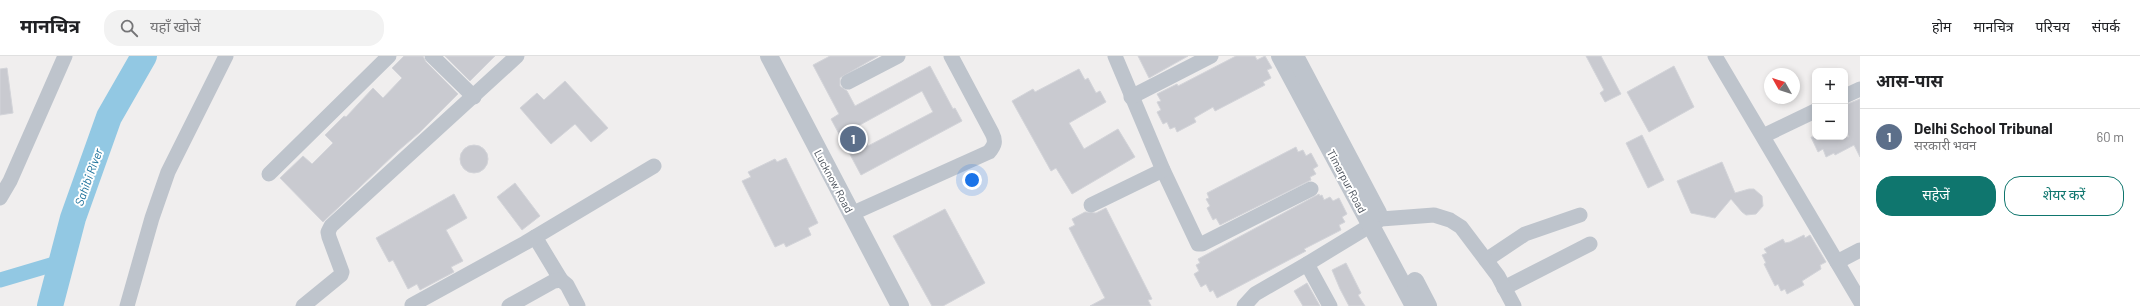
<!DOCTYPE html>
<html lang="hi">
<meta charset="utf-8">
<style>
:root{--surface:#fff;--page:#f2f2f2;--text:#202124;--muted:#757577;--line:#e0e0e0;--accent:#0f766e}
body{margin:0;font-family:Barlow,"Noto Sans Devanagari",sans-serif;background:var(--page);color:var(--text)}
.controls{position:absolute;right:12px;top:12px;display:grid;overflow:hidden;border-radius:8px;box-shadow:0 2px 6px #0003}
.controls button{width:36px;height:36px;display:grid;place-items:center;padding:0;border:0;border-bottom:1px solid var(--line);background:var(--surface);color:var(--text);font:20px sans-serif}
.compass{position:absolute;left:1764px;top:12px;width:36px;height:36px;border-radius:50%;background:var(--surface);box-shadow:0 2px 6px #0003;rotate:309deg}
.you{position:absolute;left:972px;top:124px;width:14px;height:14px;margin:-10px;border:3px solid #fff;border-radius:50%;background:#1a73e8;box-shadow:0 0 0 6px #1a73e833}
.badge{display:grid;place-items:center;width:26px;height:26px;border-radius:50%;background:var(--accent);color:#fff;font-size:13px;font-weight:700}
.pin{position:absolute;translate:-50% -50%;border:2px solid #fff;box-shadow:0 1px 4px #0006}
.list{margin:0;padding:0;list-style:none}
h2{display:flex;justify-content:space-between;align-items:center;height:52px;margin:0;padding:0 16px;font-size:17px}
h2 small{font-size:13px;font-weight:400;color:var(--muted)}
.list li{display:grid;grid-template-columns:26px 1fr auto;gap:12px;align-items:center;box-sizing:border-box;height:56px;padding:0 16px;border-top:1px solid var(--line)}
.list b{display:block;font-size:15px;white-space:nowrap}
.list p{margin:0;font-size:13px;white-space:nowrap;color:var(--muted)}
.list em{font-size:13px;font-style:normal;color:var(--muted)}
.actions{display:flex;gap:8px;padding:12px 16px}
.actions a{flex:1;padding:9px 0;border:1px solid var(--accent);border-radius:16px;text-align:center;font-size:14px;color:var(--accent)}
.actions .main{background:var(--accent);color:#fff}
.icon{flex:none;width:22px;height:22px;fill:none;stroke:currentColor;stroke-width:2;stroke-linecap:round;stroke-linejoin:round}
.map{position:relative;flex:none;width:1860px;height:250px;overflow:hidden}
header{display:flex;align-items:center;gap:24px;box-sizing:border-box;height:56px;padding:0 20px;background:var(--surface);border-bottom:1px solid var(--line)}
header strong{font-size:19px}
nav{display:flex;gap:22px;margin-inline-start:auto;font-size:14px}
.search{width:280px;height:36px;background:var(--page);display:flex;align-items:center;gap:10px;box-sizing:border-box;padding:0 14px;border-radius:16px;color:var(--muted);font-size:15px}
main{display:flex}
aside{flex:1;background:var(--surface)}
.map>svg:first-child{display:block}
.lines{fill:none;stroke-linecap:round;stroke-linejoin:round}
.canal{stroke:#92c8e3;stroke-width:15}
.river{stroke:#92c8e3;stroke-width:26}
.building{fill:#c9cad0;stroke:#d3d4d9;fill-rule:evenodd}
.minor{stroke:#bec4cc;stroke-width:15}
.tertiary{stroke:#bec4cc;stroke-width:18}
.labels{text-anchor:middle;dominant-baseline:central;stroke-width:4;stroke-linejoin:round;paint-order:stroke}
.street-label{font-size:11px;fill:#484f59;stroke:#fff}
.water-label{font-size:12px;font-style:italic;fill:#1a709a;stroke:#fff}
</style>
<header>
<strong>मानचित्र</strong>
<div class="search"><svg class="icon" aria-label="search" viewBox="0 0 24 24"><circle cx="10" cy="10" r="6"/><path d="M15 15l6 6"/></svg>यहाँ खोजें</div>
<nav><a>होम</a><a>मानचित्र</a><a>परिचय</a><a>संपर्क</a></nav>
</header>
<main>
<div class="map">
<svg width="1860" height="250" viewBox="0 0 1860 250">
<rect width="100%" height="100%" fill="#f0eeee"/>
<g class="lines">
<polyline class="canal" points="0,224 61,206"/>
<polyline class="river" points="50,250 73,162 109,61 144,0"/>
</g>
<g class="building">
<polygon points="404,0 423,0 426,6 458,38 420,76 398,95 323,166 280,122 303,100 312,108 333,87 325,79 344,60 346,61 373,32 383,42 402,22 392,12"/>
<polygon points="445,0 495,0 470,25"/>
<path d="M830 0H878L840 22V30L847 35 855 50 930 10 953 53 955 52 962 65 861 119 831 63 839 58 813 9ZM922 35 933 56 868 90 858 70Z"/>
<polygon points="1138,0 1188,0 1149,22"/>
<polygon points="1236,0 1255,0 1257,4 1265,0 1272,12 1267,14 1271,22 1263,26 1265,29 1215,55 1213,51 1194,62 1196,66 1177,76 1175,71 1170,73 1167,66 1163,68 1157,56 1161,54 1157,46 1161,45 1157,38 1177,28 1178,30"/>
<polygon points="1586,0 1601,0 1621,38 1605,46 1600,37 1604,34"/>
<polygon points="1674,10 1694,51 1649,76 1627,36"/>
<polygon points="7,12 13,57 0,59 0,13"/>
<polygon points="1079,13 1085,24 1088,22 1096,37 1100,35 1106,46 1069,67 1084,93 1118,73 1135,101 1072,138 1056,112 1051,115 1012,45 1033,33 1035,36"/>
<polygon points="565,25 608,72 591,86 575,68 551,88 520,52 537,37 544,44"/>
<polygon points="1860,43 1860,101 1854,89 1835,99 1834,97 1826,101 1823,93 1818,96 1811,81 1849,81 1845,73 1845,49"/>
<polygon points="1642,79 1664,124 1648,132 1626,87"/>
<circle cx="474" cy="103" r="14"/>
<polygon points="1296,91 1298,96 1303,94 1306,100 1311,97 1318,110 1313,113 1316,118 1310,121 1311,124 1220,169 1216,162 1213,164 1207,152 1210,150 1206,143 1209,142 1207,137"/>
<polygon points="786,102 818,167 808,172 811,179 786,191 784,187 775,191 742,125 751,121 748,116 775,103 777,106"/>
<polygon points="1722,106 1735,137 1749,133 1754,133 1762,140 1763,150 1756,158 1746,159 1742,156 1731,143 1715,162 1691,157 1677,125"/>
<polygon points="515,127 540,160 522,174 497,141"/>
<polygon points="454,138 467,162 446,174 463,205 451,211 454,216 420,234 417,228 408,233 393,204 389,206 376,182"/>
<polygon points="1319,138 1320,140 1322,139 1324,144 1330,141 1333,145 1339,142 1347,158 1342,161 1345,166 1339,169 1341,174 1304,193 1306,195 1217,242 1213,234 1210,236 1206,228 1201,231 1194,218 1199,215 1196,209 1200,207 1198,203"/>
<polygon points="1106,152 1152,243 1148,244 1151,250 1090,250 1105,242 1069,172 1075,169 1072,163 1085,156 1096,157"/>
<polygon points="945,153 985,227 943,250 932,250 893,180"/>
<polygon points="1804,179 1805,182 1810,179 1826,206 1820,209 1821,213 1802,225 1804,229 1787,238 1785,233 1781,235 1778,228 1775,230 1764,208 1766,207 1762,199 1767,197 1764,193 1783,183 1785,187 1790,186"/>
<polygon points="1346,207 1361,237 1358,239 1365,250 1349,250 1340,233 1332,214"/>
<polygon points="1307,227 1320,250 1303,250 1294,235"/>
</g>
<g class="lines">
<g class="minor">
<polyline points="432,0 474,41"/>
<polyline points="1115,0 1163,114 1198,188 1202,188 1311,133"/>
<polyline points="1715,0 1860,245"/>
<polyline points="848,26 898,0"/>
<polyline points="1845,40 1860,33"/>
<polyline points="1131,41 1211,0"/>
<polyline points="1763,80 1815,55"/>
<polyline points="269,118 389,0"/>
<polyline points="0,142 10,125 65,0"/>
<polyline points="1091,149 1163,114"/>
<path d="M851 158 989 96C995 89 996 85 992 77L951 0"/>
<polyline points="535,181 561,224"/>
<polyline points="1486,204 1525,178 1580,159"/>
<polyline points="1837,206 1860,194"/>
<polyline points="1307,208 1330,250"/>
<polyline points="1504,232 1590,188"/>
<polyline points="412,249 525,187 654,110"/>
<polyline points="127,250 152,162 168,116 226,0"/>
<polyline points="303,250 341,219 342,216 329,181 328,176 331,170 517,0"/>
<polyline points="509,250 554,225 561,224 567,229 578,250"/>
<polyline points="1244,250 1255,238 1307,208 1381,163 1434,159 1450,164 1461,171 1498,220 1514,250"/>
</g>
<g class="tertiary">
<polyline points="769,0 900,250"/>
<polyline points="1280,0 1414,250"/>
<polyline points="1295,0 1378,157"/>
<polyline points="1415,225 1428,250"/>
</g>
</g>
<g class="labels">
<g class="street-label">
<text transform="translate(834 125) rotate(62)">Lucknow Road</text>
<text transform="translate(1347 125) rotate(62)">Timarpur Road</text>
</g>
<g class="water-label">
<text transform="translate(88 121) rotate(-70)">Sahibi River</text>
</g>
</g>
</svg>
<div class="controls">
<button>+</button>
<button>−</button>
</div>
<svg class="compass" viewBox="-18 -18 36 36"><path d="M0-13l5 13h-10z" fill="#e53935"/><path d="M0 13l5-13h-10z" fill="#757577"/></svg>
<div class="you"></div>
<div class="pin badge" style="left:853px;top:83px;background:#5c6f8a">1</div>
</div>
<aside>
<h2>आस-पास<small></small></h2>
<ul class="list">
<li><span class="badge" style="background:#5c6f8a">1</span><div><b>Delhi School Tribunal</b><p>सरकारी भवन</p></div><em>60 m</em></li>
</ul>
<div class="actions"><a class="main">सहेजें</a><a>शेयर करें</a></div>
</aside>
</main>
